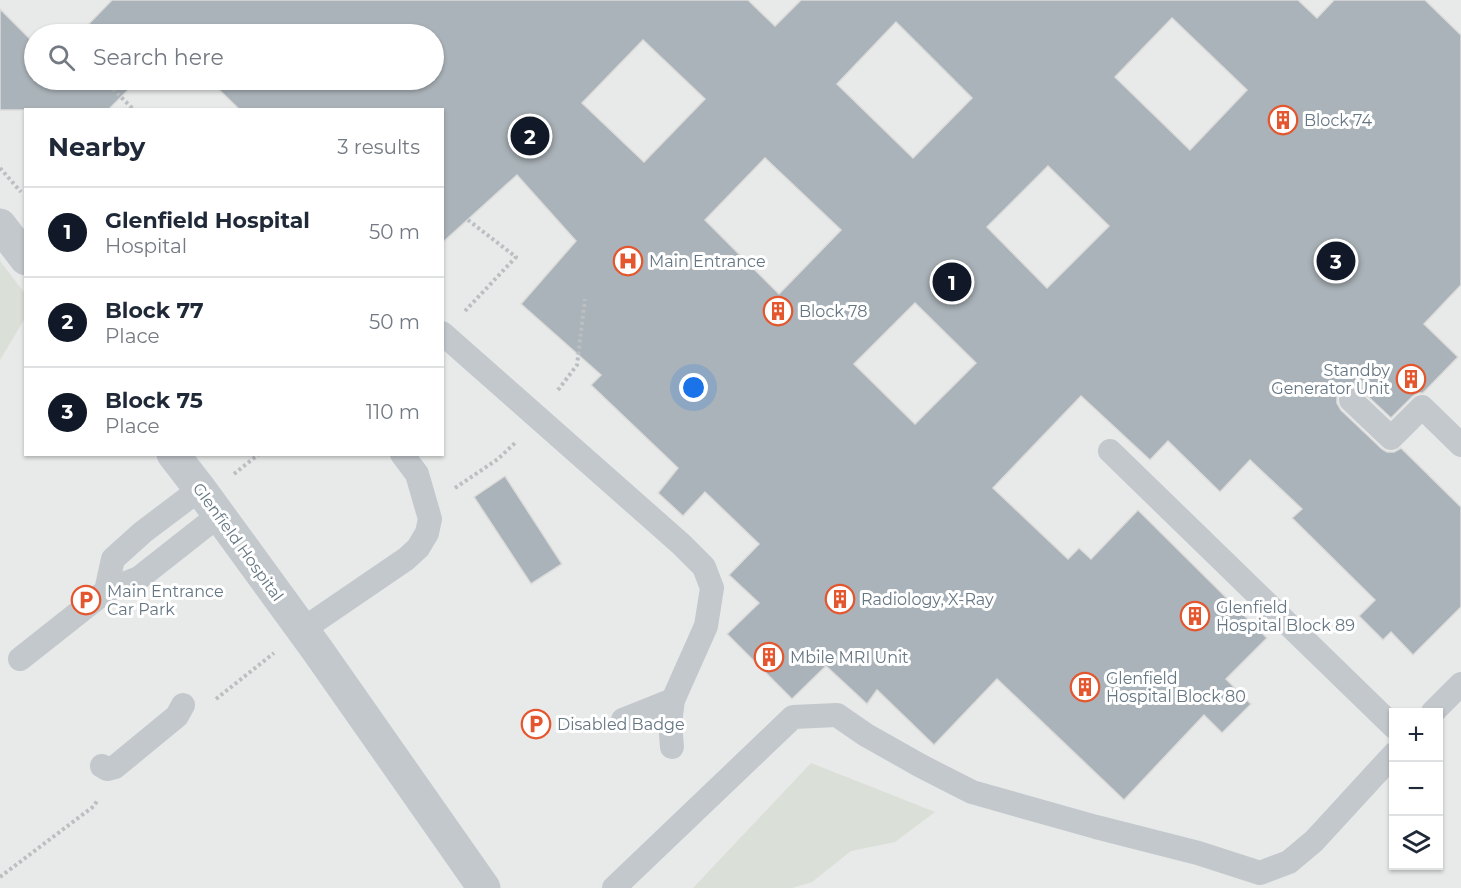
<!DOCTYPE html>
<meta charset="utf-8">
<style>
:root{--surface:#fff;--page:#f6f6f7;--text:#1f2937;--muted:#747a83;--line:#e0e1e3;--accent:#111827}
body{margin:0;font-family:Montserrat,sans-serif;background:var(--page);color:var(--text)}
.controls{position:absolute;right:18px;bottom:18px;display:grid;overflow:hidden;border-radius:0px;box-shadow:0 2px 4px #0004}
.controls button{width:54px;height:54px;display:grid;place-items:center;padding:0;border:0;border-bottom:2px solid var(--line);background:var(--surface);color:var(--text);font:30px sans-serif}
.you{position:absolute;left:694px;top:388px;width:21px;height:21px;margin:-15px;border:4px solid #fff;border-radius:50%;background:#1a73e8;box-shadow:0 0 0 9px #1a73e833}
.badge{display:grid;place-items:center;width:39px;height:39px;border-radius:50%;background:var(--accent);color:#fff;font-size:20px;font-weight:700}
.pin{position:absolute;translate:-50% -50%;border:3px solid #fff;box-shadow:0 2px 6px #0006}
.list{margin:0;padding:0;list-style:none}
h2{display:flex;justify-content:space-between;align-items:center;height:78px;margin:0;padding:0 24px;font-size:26px}
h2 small{font-size:20px;font-weight:400;color:var(--muted)}
.list li{display:grid;grid-template-columns:39px 1fr auto;gap:18px;align-items:center;box-sizing:border-box;height:90px;padding:0 24px;border-top:2px solid var(--line)}
.list b{display:block;font-size:22px;white-space:nowrap}
.list p{margin:0;font-size:20px;white-space:nowrap;color:var(--muted)}
.list em{font-size:20px;font-style:normal;color:var(--muted)}
.icon{flex:none;width:33px;height:33px;fill:none;stroke:currentColor;stroke-width:2;stroke-linecap:round;stroke-linejoin:round}
.map{position:relative;flex:none;width:1461px;height:888px;overflow:hidden}
.search{position:absolute;background:var(--surface);box-shadow:0 2px 4px #0004;left:24px;top:24px;width:420px;height:66px;display:flex;align-items:center;gap:15px;box-sizing:border-box;padding:0 21px;border-radius:33px;color:var(--muted);font-size:22px}
.panel{position:absolute;background:var(--surface);box-shadow:0 2px 4px #0004;left:24px;top:108px;width:420px;height:348px;border-radius:0px}
.map>svg:first-child{display:block}
.built{fill:#e8e9e9;fill-rule:evenodd}
.green{fill:#dadfd7}
.building{fill:#aab3b9;stroke:#dcdcda;stroke-width:1.5;fill-rule:evenodd}
.lines{fill:none;stroke-linecap:round;stroke-linejoin:round}
.path{stroke:#bbbfc2;stroke-width:4;stroke-dasharray:3 3;stroke-linecap:butt}
.service{stroke:#c3c8cc;stroke-width:24}
.minor{stroke:#c3c8cc;stroke-width:33}
.labels{text-anchor:middle;dominant-baseline:central;stroke-width:6;stroke-linejoin:round;paint-order:stroke}
.poi-label{font-size:16px;fill:#657683;stroke:#fff;text-anchor:start}
.street-label{font-size:16px;fill:#657683;stroke:#fff}
</style>
<div class="map">
<svg width="1461" height="888" viewBox="0 0 1461 888">
<rect width="100%" height="100%" fill="#fafaf8"/>
<path class="built" d="M0 0H1461V888H0ZM34 34H434V80H34ZM26 110H442V454H26ZM1394 712H1438V866H1394Z"/>
<g class="green">
<polygon points="0,261 26,295 25,318 0,360"/>
<polygon points="811,763 935,812 895,842 851,851 812,882 792,888 693,888"/>
</g>
<g class="building">
<path d="M112 0H748L775 26 801 0H1298L1317 18 1334 0H1425L1461 35V285L1424 324 1458 357 1423 393H1418L1412 397 1391 418 1361 390 1355 386H1348L1341 390 1337 396V403L1341 410 1382 449 1387 452H1394L1401 448 1461 507V607L1413 655 1391 632 1383 640 1359 616 1375 600 1292 518 1302 509 1250 460 1220 492 1168 441 1150 460 1081 396 993 488 1068 559 1079 548 1091 559 1138 510 1267 638 1226 679 1251 704 1222 733 1204 715 1124 800 997 679 934 745 877 690 867 704 826 666 792 699 727 634 759 603 729 575 759 544 705 492 683 516 658 493 678 468 591 385 601 375 521 304 576 241 517 175 442 243V110H240L209 80H434V34H79ZM1172 18 1247 90 1190 150 1115 77ZM896 22 972 98 913 158 837 84ZM643 40 705 99 644 162 582 103ZM765 158 841 230 779 294 705 220ZM1048 166 1109 226 1047 288 987 227ZM915 303 976 363 915 424 854 364Z"/>
<polygon points="0,9 34,43 34,80 138,80 108,110 0,110"/>
<polygon points="505,476 562,564 531,584 474,497"/>
</g>
<g class="lines">
<g class="path">
<polyline points="113,89 134,110"/>
<polyline points="0,168 21,192"/>
<polyline points="465,311 516,257 468,220"/>
<polyline points="558,390 577,365 585,299"/>
<polyline points="234,474 259,454"/>
<polyline points="455,488 498,459 516,442"/>
<polyline points="216,699 274,653"/>
<polyline points="0,877 94,806 97,801"/>
</g>
<g class="service">
<polyline points="442,333 681,544 704,567 712,588 706,626 673,700 670,723 672,747"/>
<polyline points="1351,400 1391,438 1422,407 1461,445"/>
<polyline points="1110,451 1394,727"/>
<polyline points="106,591 113,559 143,532 200,489"/>
<polyline points="302,630 406,559 418,548 427,533 430,519 417,474 402,454"/>
<polyline points="20,659 106,591 139,578 219,515"/>
<polyline points="1433,712 1461,684"/>
<polyline points="623,720 673,700"/>
<polyline points="102,766 107,769 115,767 177,716 183,705"/>
<polyline points="614,888 793,717 837,715 866,735 921,766 972,792 1096,827 1198,853 1260,873 1289,862 1314,841 1394,754"/>
</g>
<g class="minor">
<polyline points="0,225 26,259"/>
<polyline points="173,454 200,489 318,651 484,888"/>
</g>
</g>
<defs>
<g id="building-ring" transform="scale(1.5)"><circle r="9.5" fill="#fff" stroke="#e4572e" stroke-width="1.5"/><path d="M-4-6H4V6H1V3H-1V6H-4ZM-2.5-4.3h1.7v1.8h-1.7ZM.8-4.3h1.7v1.8H.8ZM-2.5-1h1.7V.8h-1.7ZM.8-1h1.7V.8H.8Z" fill="#e4572e"/></g>
<g id="hospital-ring" transform="scale(1.5)"><circle r="9.5" fill="#fff" stroke="#e4572e" stroke-width="1.5"/><path d="M-5-5h3v3.5h4V-5h3V5h-3V1.5h-4V5h-3Z" fill="#e4572e"/></g>
<g id="parking-ring" transform="scale(1.5)"><circle r="9.5" fill="#fff" stroke="#e4572e" stroke-width="1.5"/><path d="M-3.5-5.5H1a3.5 3.5 0 0 1 0 7H-1V5.5H-3.5ZM-1-3.4V-.6H.8a1.4 1.4 0 0 0 0-2.8Z" fill="#e4572e"/></g>
</defs>
<g fill-rule="evenodd">
<use href="#building-ring" x="1283" y="120"/>
<use href="#hospital-ring" x="628" y="261"/>
<use href="#building-ring" x="778" y="311"/>
<use href="#building-ring" x="1411" y="379"/>
<use href="#building-ring" x="840" y="599"/>
<use href="#parking-ring" x="86" y="600"/>
<use href="#building-ring" x="1195" y="616"/>
<use href="#building-ring" x="769" y="657"/>
<use href="#building-ring" x="1085" y="687"/>
<use href="#parking-ring" x="536" y="724"/>
</g>
<g class="labels">
<g class="poi-label">
<text x="1304" y="120">Block 74</text>
<text x="649" y="261">Main Entrance</text>
<text x="799" y="311">Block 78</text>
<text x="1390" y="370" text-anchor="end">Standby<tspan x="1390" dy="18">Generator Unit</tspan></text>
<text x="107" y="591">Main Entrance<tspan x="107" dy="18">Car Park</tspan></text>
<text x="861" y="599">Radiology, X-Ray</text>
<text x="1216" y="607">Glenfield<tspan x="1216" dy="18">Hospital Block 89</tspan></text>
<text x="790" y="657">Mbile MRI Unit</text>
<text x="1106" y="678">Glenfield<tspan x="1106" dy="18">Hospital Block 80</tspan></text>
<text x="557" y="724">Disabled Badge</text>
</g>
<g class="street-label">
<text transform="translate(238 542) rotate(54)">Glenfield Hospital</text>
</g>
</g>
</svg>
<div class="controls">
<button>+</button>
<button>−</button>
<button><svg class="icon" aria-label="layers" viewBox="0 0 24 24"><path d="M12 4l9 5-9 5-9-5zM3 14l9 5 9-5"/></svg></button>
</div>
<div class="you"></div>
<div class="pin badge" style="left:952px;top:282px">1</div>
<div class="pin badge" style="left:530px;top:136px">2</div>
<div class="pin badge" style="left:1336px;top:261px">3</div>
<div class="search"><svg class="icon" aria-label="search" viewBox="0 0 24 24"><circle cx="10" cy="10" r="6"/><path d="M15 15l6 6"/></svg>Search here</div>
<section class="panel">
<h2>Nearby<small>3 results</small></h2>
<ul class="list">
<li><span class="badge">1</span><div><b>Glenfield Hospital</b><p>Hospital</p></div><em>50 m</em></li>
<li><span class="badge">2</span><div><b>Block 77</b><p>Place</p></div><em>50 m</em></li>
<li><span class="badge">3</span><div><b>Block 75</b><p>Place</p></div><em>110 m</em></li>
</ul>
</section>
</div>
